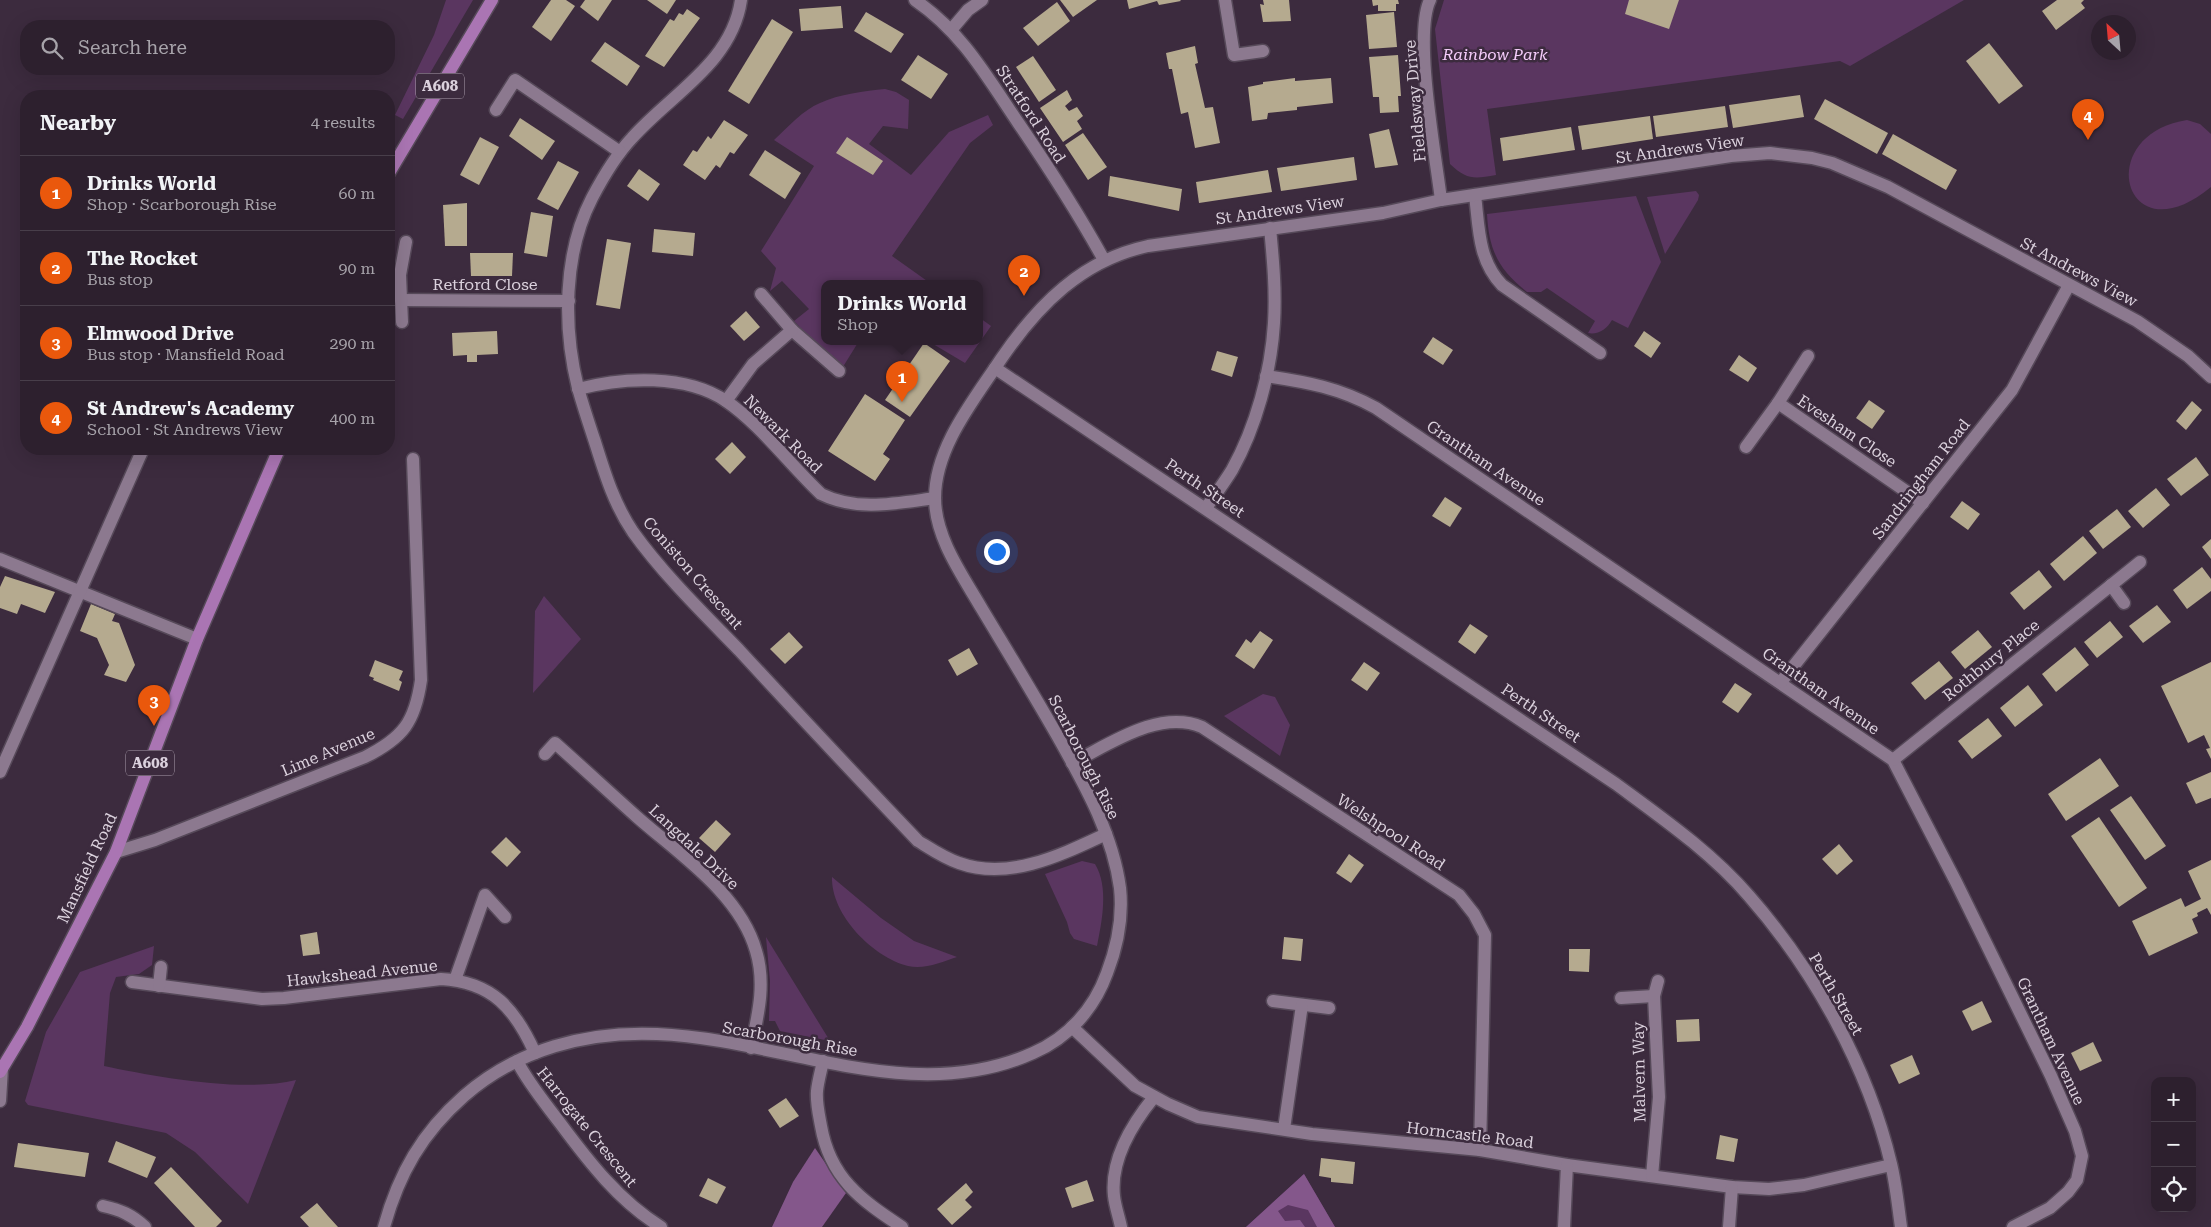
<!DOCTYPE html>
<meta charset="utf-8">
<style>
:root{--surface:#2d202e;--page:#352836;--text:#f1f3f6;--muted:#a7a3aa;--line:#483e4a;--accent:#ea580c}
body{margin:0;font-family:"Roboto Serif",serif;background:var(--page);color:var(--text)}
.controls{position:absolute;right:15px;bottom:15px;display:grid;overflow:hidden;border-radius:10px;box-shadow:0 5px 20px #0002}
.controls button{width:45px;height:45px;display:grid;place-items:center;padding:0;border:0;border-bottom:1px solid var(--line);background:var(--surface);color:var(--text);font:25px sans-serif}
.compass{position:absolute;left:2091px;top:15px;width:45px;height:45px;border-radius:50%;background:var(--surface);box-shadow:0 5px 20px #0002;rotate:334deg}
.you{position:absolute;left:996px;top:551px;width:18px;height:18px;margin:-12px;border:4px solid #fff;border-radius:50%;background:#1a73e8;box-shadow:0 0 0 8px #1a73e833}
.badge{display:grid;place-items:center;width:32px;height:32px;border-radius:50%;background:var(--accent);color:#fff;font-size:16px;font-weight:700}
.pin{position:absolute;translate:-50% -41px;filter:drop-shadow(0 1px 2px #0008)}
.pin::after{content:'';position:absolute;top:26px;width:18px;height:15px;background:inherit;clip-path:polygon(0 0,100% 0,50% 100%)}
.popup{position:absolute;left:821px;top:280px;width:162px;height:65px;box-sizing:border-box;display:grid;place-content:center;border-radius:10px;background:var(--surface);filter:drop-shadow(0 1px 4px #0005);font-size:16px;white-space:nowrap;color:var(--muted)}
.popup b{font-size:19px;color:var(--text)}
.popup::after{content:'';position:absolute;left:50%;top:100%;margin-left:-10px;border:10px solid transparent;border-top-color:var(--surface)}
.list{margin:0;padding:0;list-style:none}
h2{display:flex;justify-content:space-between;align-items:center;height:65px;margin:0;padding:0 20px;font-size:21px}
h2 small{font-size:16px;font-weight:400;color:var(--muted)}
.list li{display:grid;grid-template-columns:32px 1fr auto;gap:15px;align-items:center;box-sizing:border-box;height:75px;padding:0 20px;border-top:1px solid var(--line)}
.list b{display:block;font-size:19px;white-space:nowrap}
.list p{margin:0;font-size:16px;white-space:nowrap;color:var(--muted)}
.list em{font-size:16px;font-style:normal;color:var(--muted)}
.icon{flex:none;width:28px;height:28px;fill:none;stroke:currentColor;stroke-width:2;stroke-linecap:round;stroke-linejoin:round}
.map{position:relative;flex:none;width:2211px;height:1227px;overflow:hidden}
.search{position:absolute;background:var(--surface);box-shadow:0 5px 20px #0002;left:20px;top:20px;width:375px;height:55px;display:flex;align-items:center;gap:12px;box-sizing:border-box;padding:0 18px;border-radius:20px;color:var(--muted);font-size:19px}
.panel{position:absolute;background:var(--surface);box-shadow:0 5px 20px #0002;left:20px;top:90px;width:375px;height:365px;border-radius:20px}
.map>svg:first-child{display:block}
.green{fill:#5a3660}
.forest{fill:#84578b}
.building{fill:#b5aa8f}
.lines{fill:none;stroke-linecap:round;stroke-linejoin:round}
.minor-casing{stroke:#564959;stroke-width:15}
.major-casing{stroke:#564959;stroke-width:15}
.minor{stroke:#8c798f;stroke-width:12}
.major{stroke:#aa75b3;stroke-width:12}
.labels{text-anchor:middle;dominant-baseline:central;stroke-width:5;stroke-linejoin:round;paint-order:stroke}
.shield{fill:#3c2b3e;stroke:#ab9fad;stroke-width:1}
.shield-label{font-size:15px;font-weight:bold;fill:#dbd1dd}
.park-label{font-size:16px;font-style:italic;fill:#f4ccfa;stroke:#3c2b3e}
.street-label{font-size:16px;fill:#dbd1dd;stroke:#3c2b3e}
</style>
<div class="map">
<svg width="2211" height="1227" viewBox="0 0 2211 1227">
<rect width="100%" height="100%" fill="#3c2b3e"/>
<g class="green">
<polygon points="446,0 473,0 403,119 395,115 434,35"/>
<path d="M1444 0H1964L1850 66 1840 61 1487 109 1496 175C1474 179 1467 180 1450 164L1435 29Z"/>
<path d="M885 89 896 92 909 100 908 129 883 126 869 144 911 175 949 132 988 115 993 125 970 143 892 256 930 283H824V341H859L841 370 794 321 809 309 782 281 770 291 776 268 761 251 814 166 774 140C788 127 803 110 820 103 839 94 865 91 885 89Z"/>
<path d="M2187 120 2200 124 2211 134V187C2124 259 2091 135 2187 120Z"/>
<polygon points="1696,191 1699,195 1698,200 1665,254 1647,197"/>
<path d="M1636 196 1661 262 1628 328 1612 320C1607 329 1598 335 1588 333L1595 321 1547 288 1541 292H1527C1498 269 1489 250 1487 214Z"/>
<polygon points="980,318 991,326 965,363 928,341 980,341"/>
<polygon points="544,596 581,639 533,693 535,611"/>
<polygon points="1263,694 1275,697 1290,725 1280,756 1224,716"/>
<path d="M1082 861 1095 864C1109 887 1102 921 1097 946L1074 939 1070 933 1067 922 1045 874Z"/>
<path d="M832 877 881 918 914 941 957 957C942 962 924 970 908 966 873 957 831 915 832 877Z"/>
<polygon points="766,937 830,1041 780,1031 775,1021 769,1021 770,981"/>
<path d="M154 946 152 965 139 974 116 977 110 993 104 1066C156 1077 244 1093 296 1080L248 1204 195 1152 166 1133 28 1105 25 1101 46 1032 80 972Z"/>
<polygon points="1304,1174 1335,1227 1246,1227"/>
</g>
<g class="forest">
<polygon points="815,1148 846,1193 822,1227 772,1227 793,1182"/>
<polygon points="1304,1174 1335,1227 1317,1227 1308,1210 1288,1205 1278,1211 1285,1221 1300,1220 1305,1227 1246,1227"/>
</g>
<g class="building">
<polygon points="551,0 566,0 575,6 551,41 532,27"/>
<polygon points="585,0 612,0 598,21 580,7"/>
<polygon points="647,0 676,0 667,14"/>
<polygon points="1060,0 1097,0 1073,17"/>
<polygon points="1127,0 1180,0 1181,1 1159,5 1157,1 1129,9"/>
<polygon points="1263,0 1289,0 1291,21 1263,22 1260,4 1264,5"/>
<polygon points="1372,0 1398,0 1399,4 1396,4 1396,11 1378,11 1378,5 1373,6"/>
<polygon points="1629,0 1679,0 1669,29 1625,14"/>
<polygon points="2057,0 2084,0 2081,3 2085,8 2056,30 2042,11"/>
<polygon points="1057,2 1070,21 1038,46 1023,28"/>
<polygon points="841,6 843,28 801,31 799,9"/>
<polygon points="687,9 700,18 664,67 645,56 670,19 674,21 679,13 683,15"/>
<polygon points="866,12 904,34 891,53 854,31"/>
<polygon points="1394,12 1397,47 1369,49 1366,15"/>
<polygon points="772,19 793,32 749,104 728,91"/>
<polygon points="605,42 640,66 627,86 591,61"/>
<polygon points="1989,43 2023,86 1999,104 1966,61"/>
<polygon points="1195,46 1198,63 1195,64 1205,108 1213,107 1220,143 1195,148 1188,112 1181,114 1172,69 1169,69 1166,53"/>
<polygon points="918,55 948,74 931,99 901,80"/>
<polygon points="1398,55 1401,96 1398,96 1399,112 1380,113 1379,97 1373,97 1369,57"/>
<polygon points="1033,56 1056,90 1039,102 1016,67"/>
<polygon points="1295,78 1295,81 1331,78 1333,103 1297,107 1297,110 1268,113 1267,119 1252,121 1248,87 1263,84 1263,82"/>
<polygon points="1067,90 1072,100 1065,106 1069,111 1077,107 1083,116 1077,121 1082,129 1063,142 1040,108"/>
<polygon points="1800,95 1804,117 1733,128 1729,105"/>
<polygon points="1825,99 1888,133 1877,154 1814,119"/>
<polygon points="1725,106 1728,127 1656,137 1653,116"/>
<polygon points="1650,116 1653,139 1582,150 1578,126"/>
<polygon points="520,118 555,141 542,160 509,136"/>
<polygon points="724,120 748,135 734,154 730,152 720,168 716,165 705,180 683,165 693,150 697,152 708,136 711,139"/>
<polygon points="1571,127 1575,150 1503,161 1500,138"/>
<polygon points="1389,129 1398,165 1375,168 1369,134"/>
<polygon points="1083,133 1107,167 1088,180 1065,145"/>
<polygon points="1893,134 1957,170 1946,190 1882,154"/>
<polygon points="480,137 499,147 479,185 460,175"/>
<polygon points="847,137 883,161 873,175 836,153"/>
<polygon points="765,150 801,173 785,199 749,175"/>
<polygon points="1354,157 1357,180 1281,191 1277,168"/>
<polygon points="558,161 579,172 558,210 537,199"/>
<polygon points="639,169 660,184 648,201 627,186"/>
<polygon points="1268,170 1272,192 1199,203 1196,182"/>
<polygon points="1110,176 1182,189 1179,211 1108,196"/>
<polygon points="467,203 467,246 445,246 443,205"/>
<polygon points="531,212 553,216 547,257 524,253"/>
<polygon points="654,229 695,233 693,256 652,252"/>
<polygon points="607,239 631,243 620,309 596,305"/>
<polygon points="470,253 513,253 512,276 471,276"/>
<polygon points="746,311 760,327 744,341 730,326"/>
<polygon points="497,331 498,354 477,355 477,362 467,362 467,355 453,356 452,333"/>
<polygon points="1644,331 1661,343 1651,358 1634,346"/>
<polygon points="1433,337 1453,350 1443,365 1423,352"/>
<polygon points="924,343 950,361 910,417 885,400"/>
<polygon points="1217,351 1238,357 1232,377 1211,370"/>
<polygon points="1739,355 1757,368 1748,382 1729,370"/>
<polygon points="865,394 905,420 883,454 890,459 875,481 828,451"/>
<polygon points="1869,400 1885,411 1872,429 1856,418"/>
<polygon points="2192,401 2202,410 2186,430 2176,421"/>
<polygon points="732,442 746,457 730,474 715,459"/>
<polygon points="2196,457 2209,475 2181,496 2167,479"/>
<polygon points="2156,488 2170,505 2143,528 2128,511"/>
<polygon points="1445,497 1462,508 1450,527 1432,516"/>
<polygon points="1962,501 1980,514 1968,530 1950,517"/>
<polygon points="2117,509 2131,527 2103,549 2089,531"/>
<polygon points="2083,536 2097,553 2064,581 2050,564"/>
<polygon points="2211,539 2211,559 2202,547"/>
<polygon points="2202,567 2211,579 2211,591 2187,609 2173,590"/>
<polygon points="2039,570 2052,587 2024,610 2010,593"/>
<polygon points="5,576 55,592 45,613 21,604 17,614 0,608 0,587"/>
<polygon points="91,604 115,614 112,621 119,623 135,665 126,682 104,675 109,665 97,638 80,631"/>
<polygon points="2157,605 2171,622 2143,643 2129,626"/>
<polygon points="2110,621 2123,637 2097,658 2084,642"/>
<polygon points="1470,624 1488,636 1475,654 1458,642"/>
<polygon points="1978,630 1992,647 1965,669 1951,652"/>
<polygon points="1260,631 1273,640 1254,669 1235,656 1246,639 1251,643"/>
<polygon points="789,632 803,647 785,664 770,649"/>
<polygon points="2075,647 2089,665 2056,692 2042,674"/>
<polygon points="969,648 978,664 957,676 948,660"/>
<polygon points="375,660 403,671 399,680 402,682 399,691 373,680 374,678 369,676"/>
<polygon points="1939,661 1953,678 1925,700 1911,683"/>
<polygon points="1364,662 1380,673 1367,691 1351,680"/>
<polygon points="2211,662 2211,759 2206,749 2210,748 2204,735 2188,743 2161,686"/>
<polygon points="1735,683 1752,694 1738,713 1722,702"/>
<polygon points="2028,685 2043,705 2015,727 2000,708"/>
<polygon points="1988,718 2002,736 1972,759 1958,741"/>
<polygon points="2100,758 2119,786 2066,821 2048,794"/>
<polygon points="2211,772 2211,798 2196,804 2186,783"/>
<polygon points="2131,796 2166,846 2145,860 2110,810"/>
<polygon points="2099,817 2147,888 2119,907 2071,836"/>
<polygon points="716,820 731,834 715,852 699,838"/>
<polygon points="506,837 521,852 507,867 491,852"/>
<polygon points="1839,844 1853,861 1837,875 1822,859"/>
<polygon points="1349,854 1364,865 1351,883 1336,873"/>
<polygon points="2211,860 2211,915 2207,908 2197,913 2198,916 2192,919 2198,933 2149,956 2132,921 2181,898 2185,907 2201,899 2188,871"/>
<polygon points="317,932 320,954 303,956 300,935"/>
<polygon points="1284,937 1303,939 1301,961 1282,959"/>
<polygon points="1569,949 1590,949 1589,972 1569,971"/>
<polygon points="1982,1001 1992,1022 1972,1031 1962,1011"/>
<polygon points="1699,1019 1700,1041 1677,1042 1676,1020"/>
<polygon points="2093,1042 2102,1061 2080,1071 2071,1053"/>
<polygon points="1912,1055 1920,1074 1899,1084 1890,1065"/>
<polygon points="786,1098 799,1116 780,1128 768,1110"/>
<polygon points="1720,1135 1738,1139 1734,1162 1716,1159"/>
<polygon points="116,1141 156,1157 147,1178 108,1162"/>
<polygon points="18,1143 89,1153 85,1177 14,1167"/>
<polygon points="1321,1158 1355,1162 1353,1184 1331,1182 1331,1178 1319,1176"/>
<polygon points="171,1167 222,1221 216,1227 195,1227 154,1183"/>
<polygon points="708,1178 726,1187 717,1204 699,1196"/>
<polygon points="1087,1180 1094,1201 1072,1208 1065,1188"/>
<polygon points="966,1183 973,1192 965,1200 972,1207 952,1225 937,1209"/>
<polygon points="317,1203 328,1216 338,1227 309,1227 300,1217"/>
</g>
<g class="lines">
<g class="minor-casing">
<g id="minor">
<path d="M741 0C732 63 671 94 632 138 616 155 603 177 592 198 563 254 563 328 578 388 583 406 589 424 595 442 605 474 614 504 633 532 663 574 703 613 739 650 798 714 858 778 918 841 931 849 944 858 959 863 1009 881 1061 855 1106 834"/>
<path d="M915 0C963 33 987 77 1019 124 1049 168 1078 213 1104 260"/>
<polyline points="1225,0 1234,55 1263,51"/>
<path d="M1430 0C1413 35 1436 157 1441 200"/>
<polyline points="951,30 968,10 982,0"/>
<polyline points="496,110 515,80 620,152"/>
<path d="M1475 195C1479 228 1478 260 1502 285L1600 353"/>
<polyline points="401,300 569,301"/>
<polyline points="402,322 400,275 406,242"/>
<polyline points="792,330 839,371"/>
<path d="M995 368 1616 784C1662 818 1711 852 1749 896 1814 970 1868 1067 1891 1164 1896 1184 1898 1206 1901 1227"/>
<path d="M1266 376C1307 382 1340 388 1376 408L1893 760 1956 882 2051 1076 2075 1131 2082 1156 2077 1180 2068 1192 2050 1208 2013 1227"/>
<path d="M578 389C623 377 686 374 726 401 760 424 791 466 821 494 857 512 898 503 935 498"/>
<polyline points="726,401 753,364 792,330 761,294"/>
<polyline points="1778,403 1923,503"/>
<polyline points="1746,447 1778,403 1808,356"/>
<path d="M1206 508C1215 495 1224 483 1232 470 1256 427 1271 372 1274 323 1276 291 1273 259 1270 228"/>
<polyline points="0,559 197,639"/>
<polyline points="2111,585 2124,603"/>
<polyline points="1781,682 2012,390 2069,285"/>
<path d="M545 754 555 743C582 767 609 792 637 817 679 854 740 894 756 951 766 984 758 1015 751 1048"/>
<polyline points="1893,760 2140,562"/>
<path d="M1072 763C1110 744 1159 709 1202 727L1459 895 1474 914 1485 935 1480 1150"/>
<polyline points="0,772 143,449"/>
<path d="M116 852 155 840 365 757C403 738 415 722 421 680L413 459"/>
<polyline points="455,980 485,895 505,917"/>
<path d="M132 982 262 999 284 998 441 979C493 982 515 1009 535 1053"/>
<polyline points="159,986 161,967"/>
<polyline points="1621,998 1654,996"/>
<polyline points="1273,1001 1329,1008"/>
<polyline points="1072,1027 1135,1086 1168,1104 1198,1117 1312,1134 1480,1150 1567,1165 1732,1187 1769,1189 1804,1185 1891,1165"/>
<path d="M517 1061C529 1084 545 1103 560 1123 589 1162 619 1201 661 1227"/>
<path d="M823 1061C821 1071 818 1081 817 1091 816 1103 819 1115 821 1126 830 1178 861 1200 902 1227"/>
<polyline points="0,1101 2,1068"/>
<polyline points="1284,1129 1302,1005"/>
<polyline points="1652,1176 1659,1097 1654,996 1658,981"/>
<path d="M103 1206C121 1210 132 1215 145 1227"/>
<path d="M384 1227C399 1173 422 1133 464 1096 518 1049 587 1031 657 1034 782 1039 911 1108 1033 1053 1068 1038 1094 1009 1107 973 1117 947 1123 916 1120 888 1113 836 1087 789 1062 744 1036 698 1009 654 982 609 963 576 935 538 935 498 935 447 974 400 1001 359 1038 305 1082 260 1148 246L1383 213 1441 200 1731 156 1770 153 1812 158 1832 163 1888 187 2137 321 2188 356 2211 377"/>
<path d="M1121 1227C1119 1217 1115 1206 1114 1196 1110 1159 1132 1124 1154 1097"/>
<polyline points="1564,1227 1567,1165"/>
<polyline points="1729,1227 1732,1187"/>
</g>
</g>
<g class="major-casing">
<g id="major">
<polyline points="389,173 492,0"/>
<polyline points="0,1072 27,1027 116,852 197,639 279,449"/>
</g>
</g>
<use href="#minor" class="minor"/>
<use href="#major" class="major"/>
</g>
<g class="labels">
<g class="shield">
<rect x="416" y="73.5" width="48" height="25" rx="4"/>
<rect x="126" y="750.5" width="48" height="25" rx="4"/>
</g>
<g class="shield-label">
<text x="440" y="86">A608</text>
<text x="150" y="763">A608</text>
</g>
<g class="park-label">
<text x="1495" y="54">Rainbow Park</text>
</g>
<g class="street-label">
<text transform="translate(1415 101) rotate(-95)">Fieldsway Drive</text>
<text transform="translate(1031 114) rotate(57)">Stratford Road</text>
<text transform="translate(1680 149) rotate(-8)">St Andrews View</text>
<text transform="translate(1280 210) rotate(-8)">St Andrews View</text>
<text transform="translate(2079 272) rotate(28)">St Andrews View</text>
<text x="485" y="284">Retford Close</text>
<text transform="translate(1847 431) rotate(34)">Evesham Close</text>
<text transform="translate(783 434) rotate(45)">Newark Road</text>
<text transform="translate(1486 463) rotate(34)">Grantham Avenue</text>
<text transform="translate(1921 479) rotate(-52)">Sandringham Road</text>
<text transform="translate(1205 488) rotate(34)">Perth Street</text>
<text transform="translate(693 573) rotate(49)">Coniston Crescent</text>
<text transform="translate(1991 660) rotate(-39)">Rothbury Place</text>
<text transform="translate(1821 691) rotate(35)">Grantham Avenue</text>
<text transform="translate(1541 713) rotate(34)">Perth Street</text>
<text transform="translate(328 752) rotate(-23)">Lime Avenue</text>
<text transform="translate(1084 757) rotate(63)">Scarborough Rise</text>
<text transform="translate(1391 832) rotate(33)">Welshpool Road</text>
<text transform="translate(694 847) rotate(43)">Langdale Drive</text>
<text transform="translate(87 868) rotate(-65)">Mansfield Road</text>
<text transform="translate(362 973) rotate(-6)">Hawkshead Avenue</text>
<text transform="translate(1836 994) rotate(60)">Perth Street</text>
<text transform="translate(790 1039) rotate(10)">Scarborough Rise</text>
<text transform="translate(2051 1041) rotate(65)">Grantham Avenue</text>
<text transform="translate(1639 1072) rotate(-91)">Malvern Way</text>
<text transform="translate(587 1127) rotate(51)">Harrogate Crescent</text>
<text transform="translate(1470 1135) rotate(7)">Horncastle Road</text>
</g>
</g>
</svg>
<div class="controls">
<button>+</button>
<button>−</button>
<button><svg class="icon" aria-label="locate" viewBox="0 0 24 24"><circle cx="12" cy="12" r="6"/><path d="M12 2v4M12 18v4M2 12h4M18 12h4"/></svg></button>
</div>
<svg class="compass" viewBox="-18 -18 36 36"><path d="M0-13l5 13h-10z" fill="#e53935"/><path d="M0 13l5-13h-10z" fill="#a7a3aa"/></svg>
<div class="you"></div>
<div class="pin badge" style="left:902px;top:402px">1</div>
<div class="popup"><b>Drinks World</b>Shop</div>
<div class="pin badge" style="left:1024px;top:296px">2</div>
<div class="pin badge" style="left:154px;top:726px">3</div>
<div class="pin badge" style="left:2088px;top:140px">4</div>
<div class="search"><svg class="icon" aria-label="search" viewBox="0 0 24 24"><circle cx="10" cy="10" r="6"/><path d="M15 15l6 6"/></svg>Search here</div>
<section class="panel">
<h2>Nearby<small>4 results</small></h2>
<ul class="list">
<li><span class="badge">1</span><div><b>Drinks World</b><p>Shop · Scarborough Rise</p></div><em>60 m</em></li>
<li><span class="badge">2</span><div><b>The Rocket</b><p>Bus stop</p></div><em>90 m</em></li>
<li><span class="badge">3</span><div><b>Elmwood Drive</b><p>Bus stop · Mansfield Road</p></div><em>290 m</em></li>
<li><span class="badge">4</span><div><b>St Andrew's Academy</b><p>School · St Andrews View</p></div><em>400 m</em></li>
</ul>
</section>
</div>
